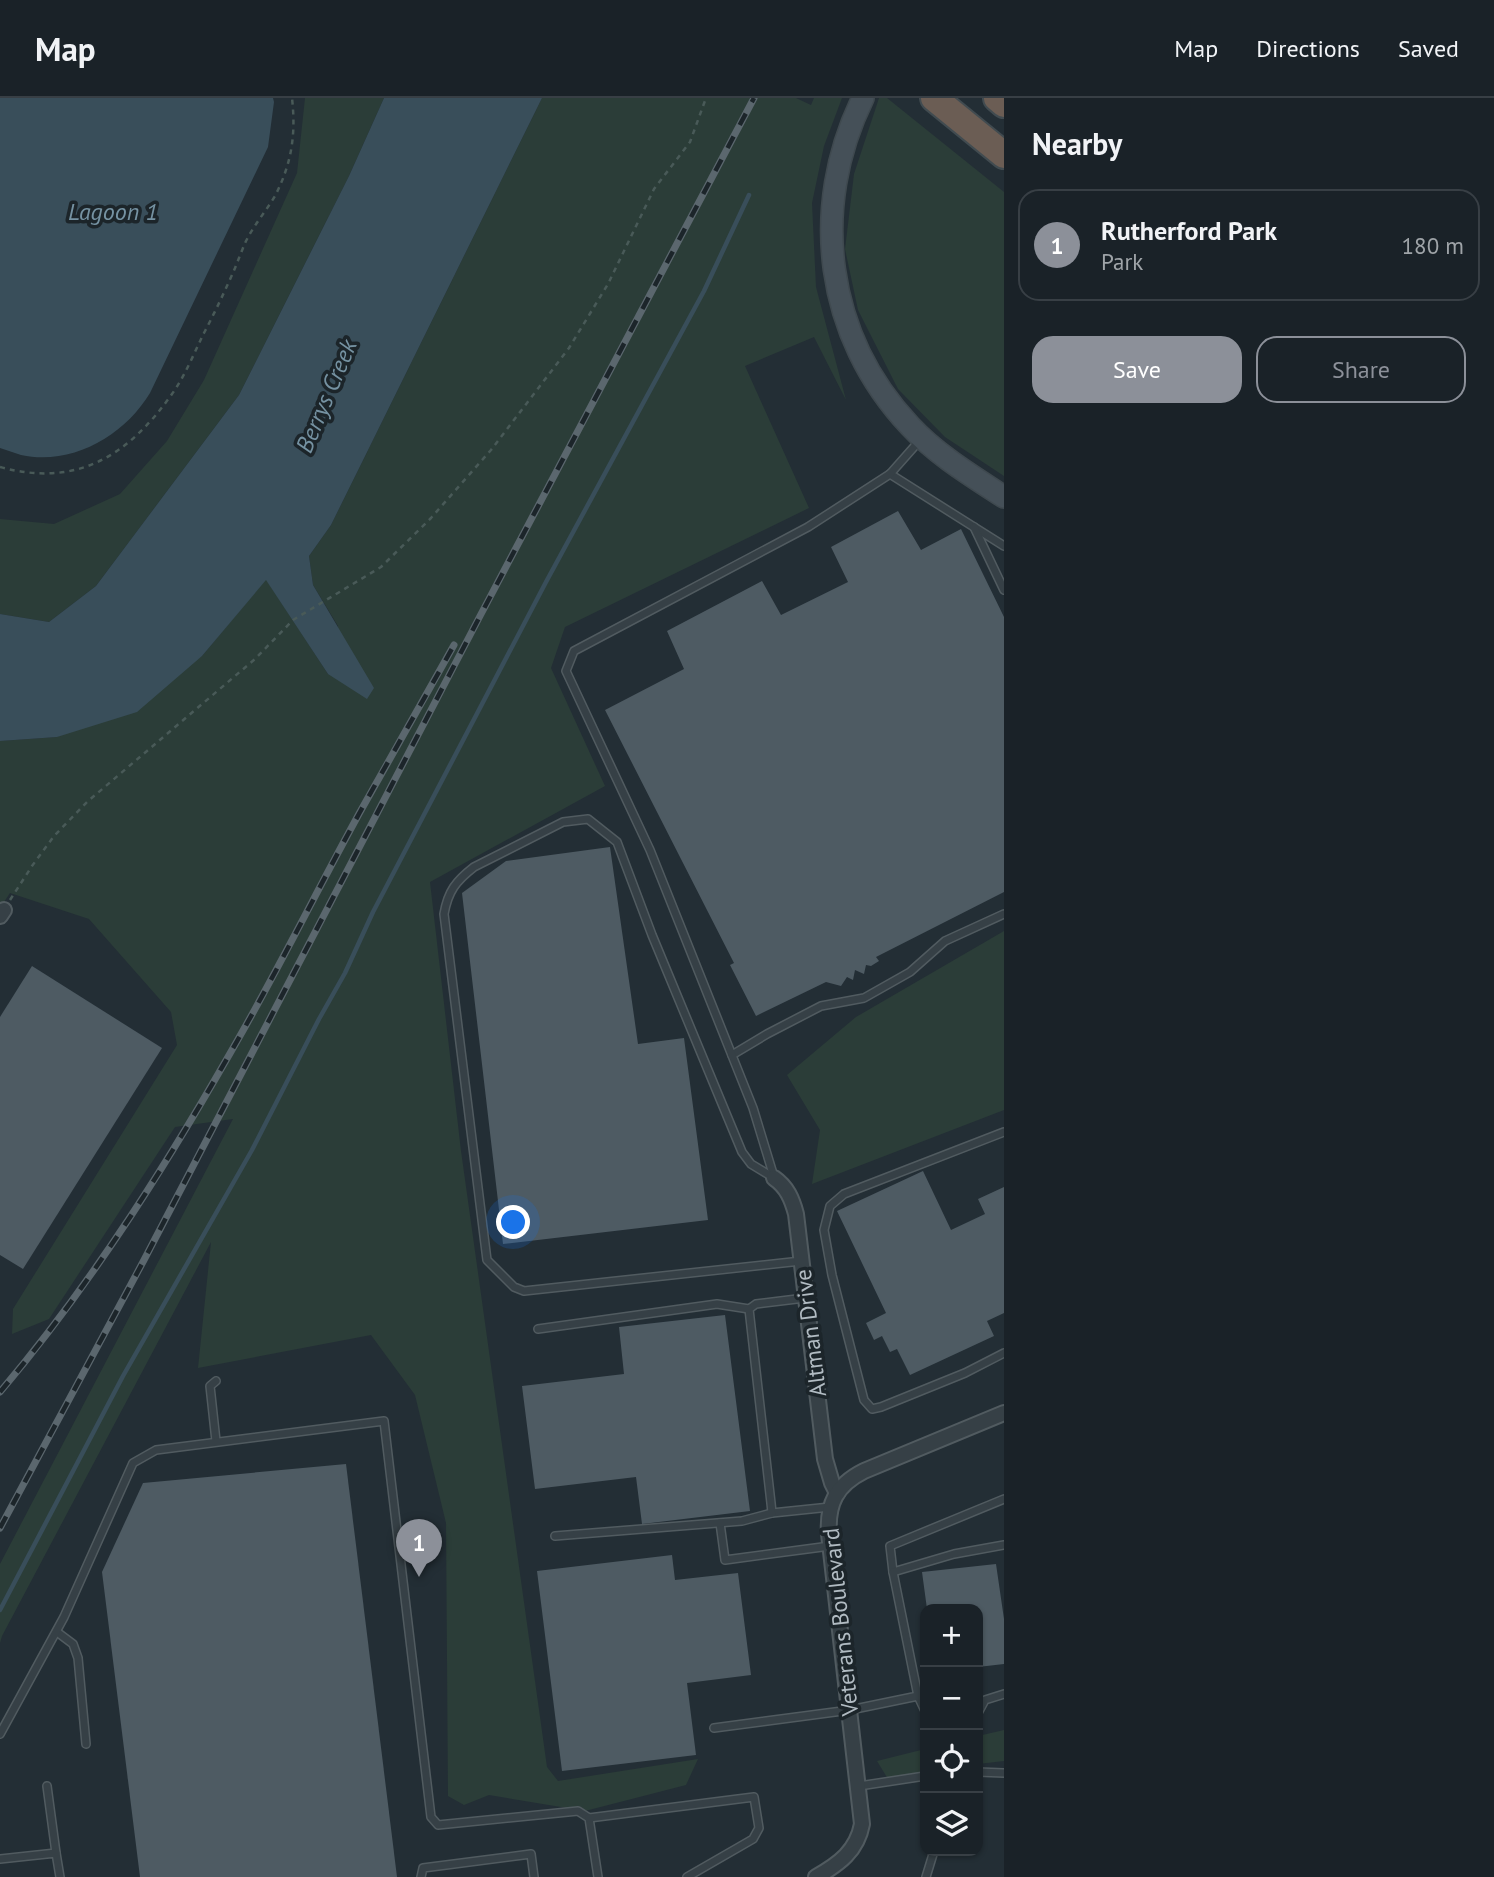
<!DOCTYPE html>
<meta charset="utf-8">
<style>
:root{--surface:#1a2228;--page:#232a30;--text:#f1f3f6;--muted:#9fa4a8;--line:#383f45;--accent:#8c9099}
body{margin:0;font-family:"PT Sans",sans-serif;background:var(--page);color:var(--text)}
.controls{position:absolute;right:21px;bottom:21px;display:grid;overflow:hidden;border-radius:14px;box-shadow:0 2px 5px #0004}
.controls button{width:63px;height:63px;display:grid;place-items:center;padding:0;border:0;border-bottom:2px solid var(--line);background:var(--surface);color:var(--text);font:35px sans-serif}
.you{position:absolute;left:514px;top:1125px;width:24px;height:24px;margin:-18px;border:5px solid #fff;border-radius:50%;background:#1a73e8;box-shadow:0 0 0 10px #1a73e833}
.badge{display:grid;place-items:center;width:46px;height:46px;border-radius:50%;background:var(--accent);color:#fff;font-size:23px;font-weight:700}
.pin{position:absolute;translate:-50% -58px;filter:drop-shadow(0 2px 4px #0008)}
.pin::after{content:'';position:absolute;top:37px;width:24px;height:21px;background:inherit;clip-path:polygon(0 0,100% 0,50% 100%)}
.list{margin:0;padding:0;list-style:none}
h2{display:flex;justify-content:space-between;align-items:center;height:91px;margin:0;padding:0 28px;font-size:30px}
h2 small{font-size:23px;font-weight:400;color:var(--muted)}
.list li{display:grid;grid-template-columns:46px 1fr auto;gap:21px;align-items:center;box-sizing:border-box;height:112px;margin:0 14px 14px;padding:0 14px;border:2px solid var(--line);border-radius:21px}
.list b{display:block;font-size:26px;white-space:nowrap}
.list p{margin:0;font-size:23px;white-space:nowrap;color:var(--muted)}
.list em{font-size:23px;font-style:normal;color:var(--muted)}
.actions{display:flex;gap:14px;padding:21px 28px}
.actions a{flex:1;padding:16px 0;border:2px solid var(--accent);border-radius:21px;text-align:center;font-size:24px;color:var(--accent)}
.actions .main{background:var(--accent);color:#fff}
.icon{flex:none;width:38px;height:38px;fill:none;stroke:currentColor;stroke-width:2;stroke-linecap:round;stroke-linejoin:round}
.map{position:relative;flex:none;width:1004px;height:1779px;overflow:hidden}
header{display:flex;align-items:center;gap:42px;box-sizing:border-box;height:98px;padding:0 35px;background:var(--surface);border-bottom:2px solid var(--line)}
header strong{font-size:33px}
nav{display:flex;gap:38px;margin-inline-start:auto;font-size:24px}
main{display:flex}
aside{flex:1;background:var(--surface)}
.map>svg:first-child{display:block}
.green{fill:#2b3d38}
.water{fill:#394e5a}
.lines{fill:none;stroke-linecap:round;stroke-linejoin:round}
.stream{stroke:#394e5a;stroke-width:4.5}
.building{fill:#4e5b63}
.lane-casing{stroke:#515b60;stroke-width:10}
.street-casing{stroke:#515b60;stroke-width:18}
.secondary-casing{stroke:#3f494f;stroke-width:24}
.highway-casing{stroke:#414b50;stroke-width:30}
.path{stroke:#495a58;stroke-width:2.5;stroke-dasharray:5 5;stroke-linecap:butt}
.lane{stroke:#364046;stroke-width:7}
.street{stroke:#364046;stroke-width:14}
.secondary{stroke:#455058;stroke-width:21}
.highway{stroke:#6b5d54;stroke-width:26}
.rail-casing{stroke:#5b676e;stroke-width:7}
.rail{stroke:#1c252a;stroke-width:4.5;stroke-dasharray:13;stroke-linecap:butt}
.labels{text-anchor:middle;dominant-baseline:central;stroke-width:7;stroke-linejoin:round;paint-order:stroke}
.street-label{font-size:23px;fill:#b1bbc2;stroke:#1c252a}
.water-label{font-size:24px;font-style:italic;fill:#7592a2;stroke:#1c252a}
</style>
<header>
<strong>Map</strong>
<nav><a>Map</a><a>Directions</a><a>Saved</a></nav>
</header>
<main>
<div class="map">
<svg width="1004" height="1779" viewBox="0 0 1004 1779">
<rect width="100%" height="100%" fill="#232e35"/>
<g class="green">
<polygon points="305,0 384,0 349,78 239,297 96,488 49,524 0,516 0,421 54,426 120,396 167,343 204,282 297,75"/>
<polygon points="542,0 796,0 811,7 814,0 842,0 824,48 812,105 816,189 846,302 814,239 745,268 809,410 565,529 551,570 605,688 430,784 461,1053 547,1669 558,1683 698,1661 686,1687 585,1713 489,1697 464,1707 448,1698 446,1425 415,1297 371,1237 198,1270 211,1144 2,1538 0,1545 0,1466 233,1021 175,1029 49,1221 12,1236 13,1211 177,947 171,914 89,821 10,795 0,810 0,643 57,639 202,558 266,481 328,576 338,528 313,487 309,458 331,427"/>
<polygon points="879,0 887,0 1004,94 1004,378 945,339 898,291 858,212 845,151 854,76"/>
<polygon points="1004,833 1004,1012 812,1086 820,1032 787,977 856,919"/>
<polygon points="1004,1632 1004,1663 978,1666 978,1638"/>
<polygon points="925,1651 925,1674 888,1681 877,1663"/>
</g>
<g class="water">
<path d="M0 0H273L274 4 268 49 150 295C124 338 72 368 21 357 14 355 7 352 0 350Z"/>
<polygon points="384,0 542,0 331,427 309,458 313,487 374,590 367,601 328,576 266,482 202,558 137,614 57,639 0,643 0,516 49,524 96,488 239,297 349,78"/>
</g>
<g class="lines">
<polyline class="stream" points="0,1512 123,1278 252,1052 319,921 345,875 373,814 546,484 704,193 749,97"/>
</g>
<g class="building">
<polygon points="898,413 921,452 961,431 1004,519 1004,794 876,859 879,863 871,868 866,867 864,876 855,872 853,882 847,879 841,888 826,884 756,918 730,867 734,865 605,612 684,571 667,533 762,483 781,517 848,484 831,449"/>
<polygon points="610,749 638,946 684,940 708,1122 503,1146 462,795 506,763"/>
<polygon points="32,868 162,950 23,1171 0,1157 0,919"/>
<polygon points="923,1073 951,1132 985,1116 978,1101 1004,1089 1004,1215 987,1223 994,1238 910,1277 897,1251 890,1254 882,1238 874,1242 866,1225 886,1215 837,1113"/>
<polygon points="725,1217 750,1413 642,1426 636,1379 535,1391 522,1288 624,1276 619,1229"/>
<polygon points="346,1366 397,1779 140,1779 102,1474 143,1385"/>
<polygon points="672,1457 675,1482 738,1475 751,1577 687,1585 696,1657 562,1673 537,1473"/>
<polygon points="996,1466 1004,1521 1004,1566 978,1569 978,1511 927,1511 922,1474"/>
</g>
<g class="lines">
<g class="lane-casing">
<g id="lane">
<polyline points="890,376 1004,448"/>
<polyline points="974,429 1004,492"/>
<polyline points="732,957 767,936 821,908 864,900 910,874 945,843 1004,816"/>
<polyline points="1004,1034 844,1096 830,1108 824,1132 832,1177 864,1302 872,1311 881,1309 965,1275 1004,1255"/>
<polyline points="774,1079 753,1010 650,752 566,573 574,553 808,429 890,376 921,341"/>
<path d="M774 1080 751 1066 742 1054 652 837 617 744 588 721 563 724 474 769C456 783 448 793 444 816L487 1162 514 1189 524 1193 801 1163"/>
<polyline points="805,1200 756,1206 749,1211 771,1405 772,1415 830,1409"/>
<polyline points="538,1231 717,1206 749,1211"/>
<polyline points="216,1343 210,1288 216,1283"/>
<polyline points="720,1425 725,1462 830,1448"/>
<polyline points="555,1438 742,1423 772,1415"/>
<polyline points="893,1474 890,1448 1004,1401"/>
<polyline points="57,1534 73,1546 78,1560 86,1646"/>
<polyline points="918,1598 925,1613"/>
<polyline points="978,1615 985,1602 1004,1596"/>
<polyline points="714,1630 850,1612 918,1598 893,1474 954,1456 1004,1447"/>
<polyline points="0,1636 64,1519 133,1365 156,1352 384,1323 431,1719 438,1727 578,1713 589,1720 598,1779"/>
<polyline points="978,1674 1004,1675"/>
<polyline points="47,1688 56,1755"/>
<polyline points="859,1688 925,1678"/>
<polyline points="589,1720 754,1699 759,1730 753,1741 687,1779"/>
<polyline points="0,1761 56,1755 60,1779"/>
<polyline points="421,1779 423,1770 531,1756 534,1779"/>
<polyline points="926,1779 934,1753"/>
</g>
</g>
<g class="street-casing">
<g id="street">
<polyline points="0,818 4,812"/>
<path d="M774 1080C787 1089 792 1101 796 1116L825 1361 832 1385 837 1395"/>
<path d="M816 1779C839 1766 857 1753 862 1726L829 1436C827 1406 836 1387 864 1373L1004 1315"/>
</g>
</g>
<g class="secondary-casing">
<path id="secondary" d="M863 0C809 110 825 238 910 328 937 357 972 378 1004 399"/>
</g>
<g class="highway-casing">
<g id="highway">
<polyline points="934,0 1004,57"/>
<polyline points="997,0 1004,6"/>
</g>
</g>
<g class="path">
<path d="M0 369C77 390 128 358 172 296 185 278 194 255 204 235 214 216 223 197 232 177 237 166 241 154 246 143 254 127 266 113 275 98 292 65 296 36 292 0"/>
<polyline points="10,802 32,768 54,738 87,704 255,561 293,522 381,469 431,420 491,352 569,250 608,186 654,91 690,44 706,0"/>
</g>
<use href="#lane" class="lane"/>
<use href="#street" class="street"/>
<use href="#secondary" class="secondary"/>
<use href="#highway" class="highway"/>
<g class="rail-casing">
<g id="rail">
<path d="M0 1294C95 1182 173 1057 245 929 285 858 321 785 360 714 391 658 423 603 454 547"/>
<polyline points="0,1430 144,1162 480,518 754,0"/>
</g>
</g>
<use href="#rail" class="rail"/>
</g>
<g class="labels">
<g class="street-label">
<text transform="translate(810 1235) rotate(-97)">Altman Drive</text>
<text transform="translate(840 1524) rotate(-96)">Veterans Boulevard</text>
</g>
<g class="water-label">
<text x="113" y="113">Lagoon 1</text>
<text transform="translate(326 298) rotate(-67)">Berrys Creek</text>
</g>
</g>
</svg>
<div class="controls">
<button>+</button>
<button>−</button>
<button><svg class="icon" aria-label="locate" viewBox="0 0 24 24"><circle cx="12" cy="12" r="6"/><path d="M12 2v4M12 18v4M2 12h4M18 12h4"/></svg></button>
<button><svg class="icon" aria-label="layers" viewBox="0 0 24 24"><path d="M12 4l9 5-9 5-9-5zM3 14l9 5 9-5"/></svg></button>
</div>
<div class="you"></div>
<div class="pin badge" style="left:419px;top:1479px">1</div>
</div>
<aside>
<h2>Nearby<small></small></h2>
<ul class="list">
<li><span class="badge">1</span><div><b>Rutherford Park</b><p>Park</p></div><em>180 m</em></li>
</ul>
<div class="actions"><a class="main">Save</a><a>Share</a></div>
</aside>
</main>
